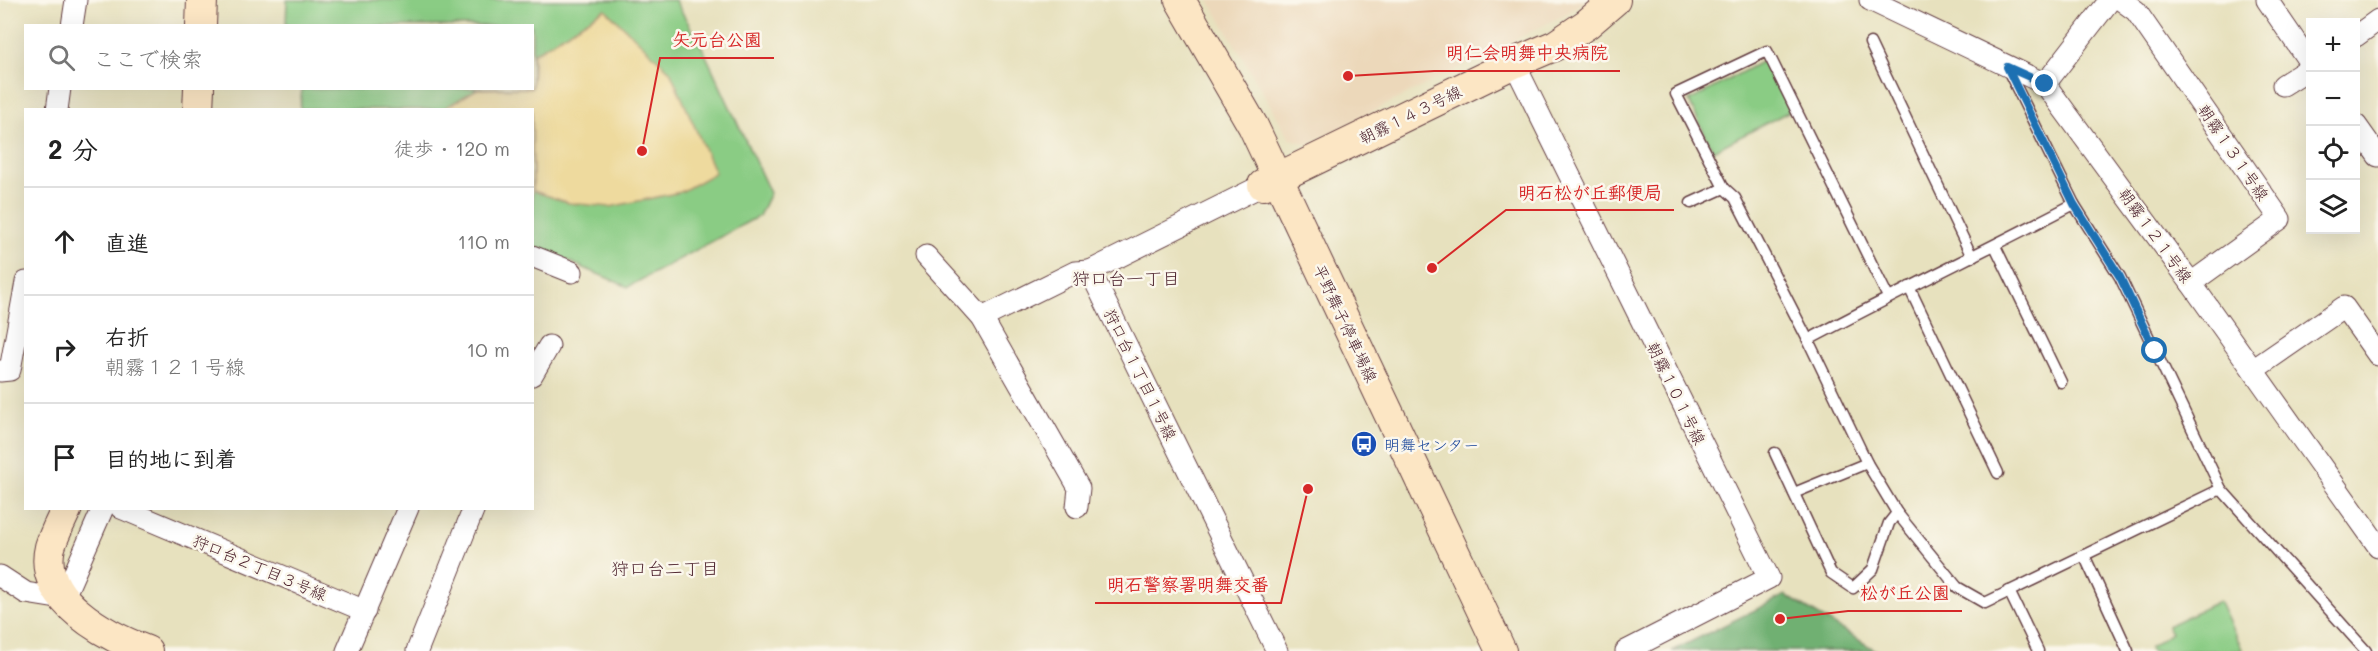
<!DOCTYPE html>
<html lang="ja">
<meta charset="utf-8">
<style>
:root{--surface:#fff;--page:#f6f6f6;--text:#222;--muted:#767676;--line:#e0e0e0}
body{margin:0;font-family:Mali,"Klee One",sans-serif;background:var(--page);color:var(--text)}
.controls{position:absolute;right:18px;top:18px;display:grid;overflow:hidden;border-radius:0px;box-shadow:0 6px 24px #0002}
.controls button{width:54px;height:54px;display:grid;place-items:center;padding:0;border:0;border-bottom:2px solid var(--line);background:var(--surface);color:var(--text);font:30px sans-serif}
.stop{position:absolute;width:18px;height:18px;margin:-14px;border:4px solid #1f6fb2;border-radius:50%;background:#fff}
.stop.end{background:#1f6fb2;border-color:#fff;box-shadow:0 2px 6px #0008}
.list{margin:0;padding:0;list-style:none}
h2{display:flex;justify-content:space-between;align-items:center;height:78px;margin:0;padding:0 24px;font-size:26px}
h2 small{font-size:20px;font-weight:400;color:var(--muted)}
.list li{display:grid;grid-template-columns:39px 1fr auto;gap:18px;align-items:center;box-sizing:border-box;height:108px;padding:0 24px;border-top:2px solid var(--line)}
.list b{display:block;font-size:22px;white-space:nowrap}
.list p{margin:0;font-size:20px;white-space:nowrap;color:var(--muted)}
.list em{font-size:20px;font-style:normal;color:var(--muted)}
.icon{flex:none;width:33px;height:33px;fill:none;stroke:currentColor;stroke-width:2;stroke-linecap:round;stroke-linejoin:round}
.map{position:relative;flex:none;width:2378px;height:651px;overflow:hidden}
.search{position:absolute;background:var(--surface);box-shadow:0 6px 24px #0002;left:24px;top:24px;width:510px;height:66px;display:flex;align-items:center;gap:15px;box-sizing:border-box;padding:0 21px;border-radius:0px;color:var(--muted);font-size:22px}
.panel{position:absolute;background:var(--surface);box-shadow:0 6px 24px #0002;left:24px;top:108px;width:510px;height:402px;border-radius:0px}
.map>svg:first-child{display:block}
.built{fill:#ecd8ba}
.green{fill:#8acc84;stroke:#6a7658;stroke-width:1.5}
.forest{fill:#6fb072;stroke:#5c684e;stroke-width:1.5}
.sand{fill:#eeda9e;stroke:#9c7c64;stroke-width:1.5}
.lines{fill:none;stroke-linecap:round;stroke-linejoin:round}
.lane-casing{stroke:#623c41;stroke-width:13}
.street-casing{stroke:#623c41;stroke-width:23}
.secondary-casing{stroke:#623c41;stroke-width:32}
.lane{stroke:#fff;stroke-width:10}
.street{stroke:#fff;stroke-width:21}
.secondary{stroke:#fce6c4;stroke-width:30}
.route{stroke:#1f6fb2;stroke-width:8}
.labels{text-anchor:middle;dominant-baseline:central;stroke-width:5;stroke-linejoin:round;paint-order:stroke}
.street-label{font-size:16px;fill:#4a1f2b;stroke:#fbf7ec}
.transit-label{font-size:16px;fill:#164399;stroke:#fbf7ec;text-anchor:start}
.neighbourhood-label{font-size:18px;fill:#4a1f2b;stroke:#fbf7ec}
.leader{fill:none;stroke:#d62828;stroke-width:2}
.callout-dot{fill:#d62828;stroke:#fbf7ec;stroke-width:2}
.callout-label{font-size:18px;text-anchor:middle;font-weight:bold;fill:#d62828;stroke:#fbf7ec;stroke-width:5;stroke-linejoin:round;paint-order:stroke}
</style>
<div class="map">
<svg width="2378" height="651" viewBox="0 0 2378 651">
<rect width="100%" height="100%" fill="#fbf7ec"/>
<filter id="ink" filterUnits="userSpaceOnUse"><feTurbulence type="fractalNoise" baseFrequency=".0167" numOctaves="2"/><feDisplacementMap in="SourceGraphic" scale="12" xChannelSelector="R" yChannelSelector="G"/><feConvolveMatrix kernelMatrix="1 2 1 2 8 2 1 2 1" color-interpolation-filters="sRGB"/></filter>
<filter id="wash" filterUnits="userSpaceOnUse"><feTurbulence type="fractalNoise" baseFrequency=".008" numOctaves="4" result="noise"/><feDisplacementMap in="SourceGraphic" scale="24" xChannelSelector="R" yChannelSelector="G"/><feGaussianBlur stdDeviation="1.35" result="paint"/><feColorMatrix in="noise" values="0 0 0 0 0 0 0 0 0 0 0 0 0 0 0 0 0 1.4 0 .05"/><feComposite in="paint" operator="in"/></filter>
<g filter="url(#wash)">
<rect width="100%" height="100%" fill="#e7e1be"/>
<polygon class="built" points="1209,0 1587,0 1566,14 1308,144 1290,139"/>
<g class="green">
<polygon points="287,0 675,0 703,49 770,193 759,216 628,287 533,246 532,110 300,109 302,89 532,88 532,26 286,26"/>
<polygon points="1764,60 1790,111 1713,151 1689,101"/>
<polygon points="2219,601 2243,651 2151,651 2149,648 2171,633 2167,626"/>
</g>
<polygon class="forest" points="1785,595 1877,651 1672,651"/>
<polygon class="sand" points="605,9 670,71 715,173 681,192 610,207 569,203 533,191 532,110 443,109 477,89 532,88 533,54"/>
</g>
<g filter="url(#ink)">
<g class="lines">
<g class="lane-casing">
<g id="lane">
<polyline points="1870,43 1972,257"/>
<polyline points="2007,68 2074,204 2120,277 2221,489 2366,651"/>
<polyline points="1691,203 1724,188"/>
<polyline points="1995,246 2061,382"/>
<polyline points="1909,287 1998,473"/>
<polyline points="1888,297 1767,51 1676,94 1724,188 1735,198 1808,340 1867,463 1897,513 1957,587 1985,603 2221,489"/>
<path d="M1808 340C1896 293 1986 250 2074 204"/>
<polyline points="1775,453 1831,573 1853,588 1873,569 1889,523 1897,513"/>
<polyline points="1794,493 1867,463"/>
<polyline points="2084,555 2128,651"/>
<polyline points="2009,591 2038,651"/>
</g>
</g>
<g class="street-casing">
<g id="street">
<polyline points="1870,0 2045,84 2191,283 2378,546"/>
<polyline points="2121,0 2136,11 2280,219 2191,283"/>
<polyline points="2267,0 2310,63"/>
<polyline points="72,26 76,0"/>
<polyline points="2356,36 2378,20"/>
<polyline points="1514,63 1769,578 1626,651"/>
<polyline points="2045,84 2110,0"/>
<polyline points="2283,85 2310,68"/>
<polyline points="57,110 60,88"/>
<polyline points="2356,125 2378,156"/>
<polyline points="1263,185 1090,271 1277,651"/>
<polyline points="532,256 572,272"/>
<polyline points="926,256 982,318 1079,488 1077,507"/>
<polyline points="982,318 1075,272 1090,271"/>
<polyline points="2253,370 2344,307 2378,355"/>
<polyline points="0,371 10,370 26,282"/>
<polyline points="532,375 549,346"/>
<polyline points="121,508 365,611"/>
<polyline points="0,576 26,593 63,599 103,508"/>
<polyline points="347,651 408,508"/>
<polyline points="417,651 474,508"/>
</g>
</g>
<g class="secondary-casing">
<g id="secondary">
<polyline points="1180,0 1253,126 1501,651"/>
<polyline points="201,26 202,0"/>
<polyline points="198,110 199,88"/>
<polyline points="1263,185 1514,63 1556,45 1587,24 1615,0"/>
<path d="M67 508C61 521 54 534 50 547 37 600 107 636 147 651"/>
</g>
</g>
<use href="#lane" class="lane"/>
<use href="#street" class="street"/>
<use href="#secondary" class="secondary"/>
</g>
</g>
<g class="lines" filter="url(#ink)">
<polyline class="route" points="2045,84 2007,67 2074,204 2120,277 2155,351"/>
</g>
<defs>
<g id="bus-disc" transform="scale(1.35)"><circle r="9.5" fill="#1a4fb4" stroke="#fbf7ec"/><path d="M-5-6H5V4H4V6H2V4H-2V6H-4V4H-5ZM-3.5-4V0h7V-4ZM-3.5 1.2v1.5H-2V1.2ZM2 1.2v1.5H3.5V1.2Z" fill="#fff"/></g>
</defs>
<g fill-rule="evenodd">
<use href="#bus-disc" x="1364" y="444"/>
</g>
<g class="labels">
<g class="street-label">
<text transform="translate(1410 114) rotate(-26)">朝霧１４３号線</text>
<text transform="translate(2234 152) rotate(56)">朝霧１３１号線</text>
<text transform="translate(2156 235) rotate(54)">朝霧１２１号線</text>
<text transform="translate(1346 323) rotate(65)">平野舞子停車場線</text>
<text transform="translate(1141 374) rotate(64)">狩口台１丁目１号線</text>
<text transform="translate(1677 393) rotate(64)">朝霧１０１号線</text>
<text transform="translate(260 567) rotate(23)">狩口台２丁目３号線</text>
</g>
<g class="transit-label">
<text x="1384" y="444">明舞センター</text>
</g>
<g class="neighbourhood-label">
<text x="1126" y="278">狩口台一丁目</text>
<text x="665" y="568">狩口台二丁目</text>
</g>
</g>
<path class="leader" d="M642 151L660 58H774M1348 76L1434 71H1620M1432 268L1506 210H1674M1308 489L1281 603H1095M1780 619L1848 611H1962"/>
<g class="callout-dot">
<circle cx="642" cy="151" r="6"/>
<circle cx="1348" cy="76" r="6"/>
<circle cx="1432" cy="268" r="6"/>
<circle cx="1308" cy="489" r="6"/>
<circle cx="1780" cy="619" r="6"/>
</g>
<g class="callout-label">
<text x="717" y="46">矢元台公園</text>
<text x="1527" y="59">明仁会明舞中央病院</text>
<text x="1590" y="199">明石松が丘郵便局</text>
<text x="1188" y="591">明石警察署明舞交番</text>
<text x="1905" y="599">松が丘公園</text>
</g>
</svg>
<div class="controls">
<button>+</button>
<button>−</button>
<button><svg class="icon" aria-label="locate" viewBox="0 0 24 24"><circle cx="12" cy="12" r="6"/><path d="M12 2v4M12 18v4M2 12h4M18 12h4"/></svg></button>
<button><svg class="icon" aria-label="layers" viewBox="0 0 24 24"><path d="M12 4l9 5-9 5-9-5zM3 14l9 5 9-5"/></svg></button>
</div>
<div class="stop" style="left:2155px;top:351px"></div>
<div class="stop end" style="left:2045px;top:84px"></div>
<div class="search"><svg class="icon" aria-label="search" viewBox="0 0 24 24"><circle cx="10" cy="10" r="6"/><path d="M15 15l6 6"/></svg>ここで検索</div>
<section class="panel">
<h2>2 分<small>徒歩 · 120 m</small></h2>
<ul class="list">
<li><svg class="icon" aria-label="ahead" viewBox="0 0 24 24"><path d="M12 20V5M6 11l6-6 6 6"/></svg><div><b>直進</b></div><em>110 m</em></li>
<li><svg class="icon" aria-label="right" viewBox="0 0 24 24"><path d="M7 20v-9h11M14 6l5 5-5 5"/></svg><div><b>右折</b><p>朝霧１２１号線</p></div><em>10 m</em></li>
<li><svg class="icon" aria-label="arrive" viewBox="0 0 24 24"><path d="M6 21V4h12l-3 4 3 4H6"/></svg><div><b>目的地に到着</b></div></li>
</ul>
</section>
</div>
